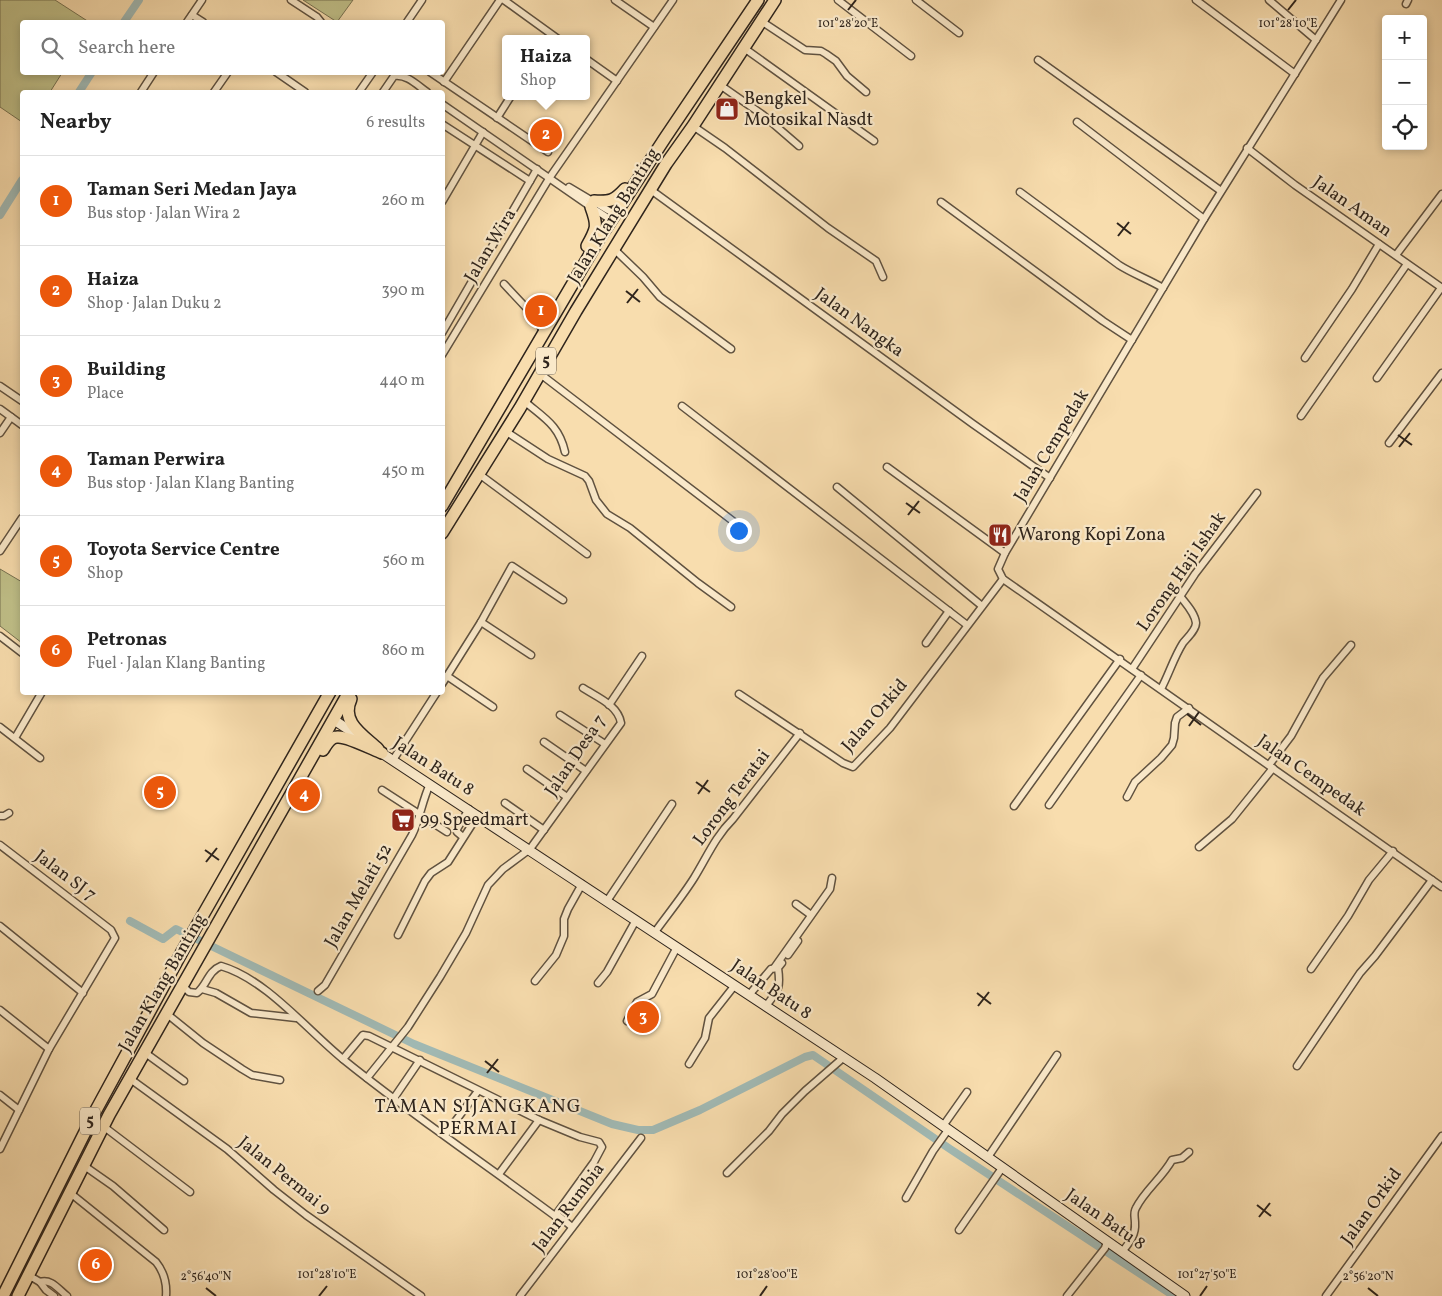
<!DOCTYPE html>
<meta charset="utf-8">
<style>
:root{--surface:#fff;--page:#f2f2f2;--text:#222;--muted:#767676;--line:#e0e0e0;--accent:#ea580c}
body{margin:0;font-family:Vollkorn,serif;background:var(--page);color:var(--text)}
.controls{position:absolute;right:15px;top:15px;display:grid;overflow:hidden;border-radius:5px;box-shadow:0 2px 8px #0003}
.controls button{width:45px;height:45px;display:grid;place-items:center;padding:0;border:0;border-bottom:1px solid var(--line);background:var(--surface);color:var(--text);font:25px sans-serif}
.you{position:absolute;left:738px;top:530px;width:18px;height:18px;margin:-12px;border:4px solid #fff;border-radius:50%;background:#1a73e8;box-shadow:0 0 0 8px #1a73e833}
.badge{display:grid;place-items:center;width:32px;height:32px;border-radius:50%;background:var(--accent);color:#fff;font-size:16px;font-weight:700}
.pin{position:absolute;translate:-50% -50%;border:2px solid #fff;box-shadow:0 1px 5px #0006}
.popup{position:absolute;left:502px;top:35px;width:88px;height:65px;box-sizing:border-box;display:grid;place-content:center;border-radius:5px;background:var(--surface);filter:drop-shadow(0 1px 4px #0005);font-size:16px;white-space:nowrap;color:var(--muted)}
.popup b{font-size:19px;color:var(--text)}
.popup::after{content:'';position:absolute;left:50%;top:100%;margin-left:-10px;border:10px solid transparent;border-top-color:var(--surface)}
.list{margin:0;padding:0;list-style:none}
h2{display:flex;justify-content:space-between;align-items:center;height:65px;margin:0;padding:0 20px;font-size:21px}
h2 small{font-size:16px;font-weight:400;color:var(--muted)}
.list li{display:grid;grid-template-columns:32px 1fr auto;gap:15px;align-items:center;box-sizing:border-box;height:90px;padding:0 20px;border-top:1px solid var(--line)}
.list b{display:block;font-size:19px;white-space:nowrap}
.list p{margin:0;font-size:16px;white-space:nowrap;color:var(--muted)}
.list em{font-size:16px;font-style:normal;color:var(--muted)}
.icon{flex:none;width:28px;height:28px;fill:none;stroke:currentColor;stroke-width:2;stroke-linecap:round;stroke-linejoin:round}
.map{position:relative;flex:none;width:1442px;height:1296px;overflow:hidden}
.search{position:absolute;background:var(--surface);box-shadow:0 2px 8px #0003;left:20px;top:20px;width:425px;height:55px;display:flex;align-items:center;gap:12px;box-sizing:border-box;padding:0 18px;border-radius:5px;color:var(--muted);font-size:19px}
.panel{position:absolute;background:var(--surface);box-shadow:0 2px 8px #0003;left:20px;top:90px;width:425px;height:605px;border-radius:5px}
.map>svg:first-child{display:block}
.green{fill:#c0c089;stroke:#777252}
.lines{fill:none;stroke-linecap:round;stroke-linejoin:round}
.canal{stroke:#a1bab5;stroke-width:8}
.street-casing{stroke:#605240;stroke-width:9}
.secondary-casing{stroke:#2e241c;stroke-width:11}
.highway-casing{stroke:#2e241c;stroke-width:14}
.street{stroke:#fae9ca;stroke-width:6}
.secondary{stroke:#fae9ca;stroke-width:9}
.highway{stroke:#f8ddae;stroke-width:11}
.ticks{fill:none;stroke:#2e241c;stroke-width:2}
.labels{text-anchor:middle;dominant-baseline:central;stroke-width:4.5;stroke-linejoin:round;paint-order:stroke}
.shield{fill:#fae9ca;stroke:#6b5f50;stroke-width:1}
.shield-label{font-size:16px;font-weight:bold;fill:#2e241c}
.poi-label{font-size:18px;fill:#2e241c;stroke:#fae9ca;text-anchor:start}
.street-label{font-size:18px;fill:#2e241c;stroke:#fae9ca}
.neighbourhood-label{font-size:19px;letter-spacing:1px;fill:#2e241c;stroke:#fae9ca}
.ticks-label{font-size:12px;text-anchor:middle;fill:#2e241c;stroke:#fae9ca;stroke-width:4.5;stroke-linejoin:round;paint-order:stroke}
</style>
<div class="map">
<svg width="1442" height="1296" viewBox="0 0 1442 1296">
<rect width="100%" height="100%" fill="#f8ddae"/>
<filter id="stains"><feTurbulence type="fractalNoise" baseFrequency=".004" numOctaves="4"/><feColorMatrix values="0 0 0 0 .2 0 0 0 0 .09 0 0 0 0 .02 0 0 0 .5 -.17"/></filter>
<radialGradient id="worn" r=".72"><stop offset=".6" stop-color="#630" stop-opacity="0"/><stop offset="1" stop-color="#630" stop-opacity=".3"/></radialGradient>
<g class="green">
<polygon points="0,0 55,0 89,22 22,22 22,72 62,73 50,92 22,92 22,122 0,107"/>
<polygon points="303,0 353,0 337,22"/>
<polygon points="0,569 22,582 22,643 0,626"/>
</g>
<g class="lines">
<g class="canal">
<polyline points="124,22 139,0"/>
<polyline points="79,92 92,72"/>
<polyline points="0,215 22,180"/>
<polyline points="130,921 163,939 176,929 414,1044 612,1124 638,1130 653,1130 700,1110 805,1057 813,1055 950,1149 1174,1296"/>
</g>
<g class="street-casing">
<g id="street">
<polyline points="291,0 317,17 321,22"/>
<polyline points="504,0 558,39"/>
<polyline points="615,0 654,27"/>
<polyline points="838,0 911,56"/>
<polyline points="916,0 959,33"/>
<polyline points="1196,0 1295,74"/>
<polyline points="1269,0 1316,40"/>
<polyline points="1341,0 1204,219 1005,553 998,569 1003,579 1442,887"/>
<polyline points="1406,4 1408,0"/>
<polyline points="192,15 203,22"/>
<polyline points="761,21 805,50 821,51 826,54 836,61 847,76 866,92"/>
<polyline points="187,22 202,0"/>
<polyline points="407,22 422,0"/>
<polyline points="744,48 874,141"/>
<polyline points="586,59 617,81"/>
<polyline points="1038,60 1221,191"/>
<polyline points="276,72 305,92"/>
<polyline points="430,72 548,152"/>
<polyline points="444,82 500,0"/>
<polyline points="720,85 763,115 799,146"/>
<polyline points="141,92 154,72"/>
<polyline points="214,92 228,72"/>
<polyline points="359,92 373,72"/>
<path d="M383 92 394 76C407 74 417 85 427 92"/>
<polyline points="442,104 591,207 608,218 612,218"/>
<polyline points="497,118 511,96"/>
<polyline points="1077,122 1204,219"/>
<polyline points="442,124 530,181"/>
<polyline points="693,126 725,148 828,228 876,261 883,277"/>
<polyline points="1247,148 1295,185 1442,288"/>
<polyline points="569,187 611,212 612,218"/>
<polyline points="651,190 973,424 1050,478"/>
<path d="M1020 192 1119 265C1133 274 1148 279 1163 288"/>
<polyline points="442,202 483,132"/>
<polyline points="941,202 1103,321 1132,340"/>
<polyline points="614,249 643,277 660,297 731,349"/>
<polyline points="1396,255 1442,194"/>
<polyline points="504,284 533,315 544,332"/>
<polyline points="442,333 537,169"/>
<polyline points="442,355 550,177 673,0"/>
<polyline points="1305,358 1352,289 1379,244"/>
<polyline points="539,373 742,528"/>
<polyline points="1377,378 1441,288"/>
<polyline points="0,386 22,401"/>
<path d="M524 401C544 418 559 425 565 452"/>
<polyline points="682,406 967,625"/>
<polyline points="0,409 22,425"/>
<polyline points="1301,416 1407,264"/>
<polyline points="505,431 548,459 585,476 589,481 596,500 607,514 630,528 698,583 731,607"/>
<polyline points="0,433 11,417"/>
<polyline points="1389,443 1442,373"/>
<polyline points="887,467 1005,553"/>
<polyline points="479,474 587,554"/>
<polyline points="837,487 982,606"/>
<polyline points="0,551 22,518"/>
<polyline points="481,622 531,655"/>
<polyline points="0,636 22,653"/>
<polyline points="926,643 949,611"/>
<polyline points="1132,669 1195,574 1257,493"/>
<polyline points="447,676 493,707"/>
<polyline points="442,684 481,622 512,566 563,600"/>
<path d="M1161 689C1169 674 1174 657 1183 643 1187 638 1196 630 1196 623 1195 613 1186 604 1180 596"/>
<polyline points="739,694 843,763 853,767 890,728 1003,579"/>
<polyline points="609,705 642,656"/>
<polyline points="560,715 605,744"/>
<polyline points="0,727 40,758"/>
<polyline points="15,738 42,692"/>
<polyline points="544,742 586,771"/>
<polyline points="393,760 437,692"/>
<polyline points="1269,765 1291,736 1323,678 1351,645"/>
<polyline points="527,769 567,797"/>
<polyline points="382,790 447,832"/>
<polyline points="1127,797 1135,782 1161,758 1172,745 1174,738 1175,723 1177,717 1189,708"/>
<polyline points="505,803 544,830"/>
<polyline points="1049,805 1141,675"/>
<polyline points="1014,806 1120,659"/>
<polyline points="0,816 4,816 9,813"/>
<polyline points="463,837 457,832 457,829 469,809"/>
<polyline points="0,845 111,930 115,938 49,1049 0,1149"/>
<polyline points="1199,847 1232,819 1273,768"/>
<polyline points="607,901 672,804"/>
<polyline points="796,904 811,915"/>
<polyline points="0,926 83,993"/>
<path d="M655 932C668 914 682 897 694 878 707 857 715 837 733 819L800 733"/>
<polyline points="398,935 425,881 431,873 448,862 478,815"/>
<polyline points="788,955 798,941"/>
<polyline points="774,968 830,889 832,878"/>
<polyline points="1311,969 1348,916 1369,880 1393,851"/>
<polyline points="535,981 556,955 564,936 564,919 568,909 582,884"/>
<polyline points="598,983 607,972 636,920"/>
<path d="M182 985 189 992 197 993C207 985 208 971 221 966 266 979 307 1030 344 1060 412 1115 485 1164 555 1216L560 1217 572 1227"/>
<polyline points="202,989 216,993 251,1013 296,1018"/>
<path d="M318 991 325 985 412 835C420 819 422 801 430 784"/>
<polyline points="749,995 771,969 777,968"/>
<path d="M766 1006C778 990 781 989 778 968L782 963"/>
<polyline points="0,1010 49,1049"/>
<polyline points="167,1014 203,1043 242,1069 252,1075 280,1080"/>
<polyline points="627,1021 637,1002 652,994 677,947"/>
<polyline points="144,1052 184,1081"/>
<polyline points="343,1059 363,1035 369,1036 539,1120 580,1137 599,1142 602,1147 594,1162 555,1216"/>
<polyline points="689,1064 705,1038 709,1018 735,985"/>
<polyline points="1297,1066 1360,973 1375,956 1432,880"/>
<polyline points="129,1078 227,1149 274,1190 306,1215 421,1296"/>
<path d="M367 1078 408 1027 440 977 466 933 488 885 503 869 530 849 621 723C618 705 597 697 583 688"/>
<polyline points="0,1095 19,1110"/>
<polyline points="394,1098 420,1060"/>
<polyline points="103,1126 190,1192"/>
<polyline points="943,1126 967,1092"/>
<polyline points="445,1135 478,1091"/>
<polyline points="988,1157 1057,1055"/>
<polyline points="83,1165 113,1186 164,1230"/>
<polyline points="727,1173 769,1131 782,1114 805,1091 843,1058"/>
<polyline points="499,1174 539,1120"/>
<path d="M69 1192 156 1262C164 1272 167 1283 166 1296"/>
<polyline points="906,1198 933,1151 948,1130"/>
<polyline points="959,1230 1002,1168"/>
<path d="M1122 1252C1129 1243 1136 1235 1135 1223 1135 1217 1133 1213 1136 1208 1145 1190 1162 1178 1172 1160L1182 1158 1189 1152"/>
<path d="M28 1275 40 1282C51 1278 59 1290 67 1296"/>
<polyline points="40,1282 46,1290 54,1296"/>
<polyline points="520,1296 641,1138"/>
<polyline points="1067,1296 1105,1248 1107,1241"/>
<polyline points="1326,1296 1442,1136"/>
</g>
</g>
<g class="secondary-casing">
<g id="secondary">
<polyline points="334,720 361,738"/>
<polyline points="377,750 875,1078 1185,1296"/>
</g>
</g>
<g class="highway-casing">
<g id="highway">
<path d="M594 201C610 202 614 201 625 189"/>
<path d="M587 246C597 228 598 226 591 207"/>
<polyline points="442,506 599,239 665,138 758,0"/>
<polyline points="442,533 520,408 576,311 666,164 693,126 775,0"/>
<path d="M351 699C340 722 363 735 378 749"/>
<path d="M323 750C326 745 330 737 337 737 347 736 372 749 382 753"/>
<polyline points="3,1296 95,1112 183,950 330,692"/>
<polyline points="18,1296 109,1115 349,692"/>
</g>
</g>
<use href="#street" class="street"/>
<use href="#secondary" class="secondary"/>
<use href="#highway" class="highway"/>
</g>
<path class="ticks" d="M848 10 856 0M1288 10 1296 0M1117 223 1131 234M1118 236 1129 222M626 291 640 302M627 303 638 289M1398 435 1412 445M1399 447 1410 433M906 503 920 513M908 515 919 501M1187 714 1201 725M1189 726 1199 712M696 782 710 792M698 794 708 780M205 850 219 860M206 862 217 848M977 993 991 1004M978 1006 989 992M485 1061 499 1072M487 1073 498 1059M1257 1205 1271 1216M1259 1217 1270 1203M206 1288 216 1296M1368 1288 1378 1296M319 1296 327 1286M760 1296 767 1286M1200 1296 1207 1286"/>
<defs>
<g id="shop-square" transform="scale(1.25)"><rect x="-9" y="-9" width="18" height="18" rx="4" fill="#8f2418" stroke="#fae9ca"/><path d="M-5-2.5h2.3a2.7 3.5 0 0 1 5.4 0H5L5.5 6h-11ZM-1.5-2.5h3a1.5 2.3 0 0 0-3 0Z" fill="#fff"/></g>
<g id="restaurant-square" transform="scale(1.25)"><rect x="-9" y="-9" width="18" height="18" rx="4" fill="#8f2418" stroke="#fae9ca"/><path d="M-5-6h1v4h1v-4h1v4h1v-4h1v5L-1.5 .5V6h-2V.5L-5-1ZM5-6V6H3V1.5H1.5Q1.5-4 5-6Z" fill="#fff"/></g>
<g id="supermarket-square" transform="scale(1.25)"><rect x="-9" y="-9" width="18" height="18" rx="4" fill="#8f2418" stroke="#fae9ca"/><path d="M-6-5.5h2.5l.6 2H6L4.5 2H-2.5L-4.4-4H-6ZM-1.5 3.2a1.3 1.3 0 1 0 .1 0ZM3 3.2a1.3 1.3 0 1 0 .1 0Z" fill="#fff"/></g>
</defs>
<g fill-rule="evenodd">
<use href="#shop-square" x="727" y="109"/>
<use href="#restaurant-square" x="1000" y="535"/>
<use href="#supermarket-square" x="403" y="820"/>
</g>
<g class="labels">
<g class="shield">
<rect x="536" y="347.5" width="20" height="27" rx="4"/>
<rect x="80" y="1107.5" width="20" height="27" rx="4"/>
</g>
<g class="shield-label">
<text x="546" y="361">5</text>
<text x="90" y="1121">5</text>
</g>
<g class="poi-label">
<text x="744" y="99">Bengkel<tspan x="744" dy="21">Motosikal Nasdt</tspan></text>
<text x="1018" y="535">Warong Kopi Zona</text>
<text x="420" y="820">99 Speedmart</text>
</g>
<g class="street-label">
<text transform="translate(1352 207) rotate(35)">Jalan Aman</text>
<text transform="translate(614 216) rotate(-58)">Jalan Klang Banting</text>
<text transform="translate(491 246) rotate(-59)">Jalan Wira</text>
<text transform="translate(859 323) rotate(36)">Jalan Nangka</text>
<text transform="translate(1052 446) rotate(-59)">Jalan Cempedak</text>
<text transform="translate(1182 572) rotate(-55)">Lorong Haji Ishak</text>
<text transform="translate(875 716) rotate(-49)">Jalan Orkid</text>
<text transform="translate(576 756) rotate(-56)">Jalan Desa 7</text>
<text transform="translate(433 767) rotate(33)">Jalan Batu 8</text>
<text transform="translate(1311 776) rotate(35)">Jalan Cempedak</text>
<text transform="translate(732 798) rotate(-53)">Lorong Teratai</text>
<text transform="translate(65 876) rotate(37)">Jalan SJ 7</text>
<text transform="translate(359 896) rotate(-60)">Jalan Melati 52</text>
<text transform="translate(163 983) rotate(-60)">Jalan Klang Banting</text>
<text transform="translate(771 990) rotate(34)">Jalan Batu 8</text>
<text transform="translate(284 1176) rotate(39)">Jalan Permai 9</text>
<text transform="translate(1372 1207) rotate(-54)">Jalan Orkid</text>
<text transform="translate(569 1208) rotate(-53)">Jalan Rumbia</text>
<text transform="translate(1105 1220) rotate(35)">Jalan Batu 8</text>
</g>
<g class="neighbourhood-label">
<text x="478" y="1107">TAMAN SIJANGKANG<tspan x="478" dy="22">PERMAI</tspan></text>
</g>
</g>
<g class="ticks-label">
<text x="848" y="27">101°28'20"E</text>
<text x="1288" y="27">101°28'10"E</text>
<text x="327" y="1278">101°28'10"E</text>
<text x="767" y="1278">101°28'00"E</text>
<text x="1207" y="1278">101°27'50"E</text>
<text x="206" y="1280">2°56'40"N</text>
<text x="1368" y="1280">2°56'20"N</text>
</g>
<rect width="100%" height="100%" filter="url(#stains)"/>
<rect width="100%" height="100%" fill="url(#worn)"/>
</svg>
<div class="controls">
<button>+</button>
<button>−</button>
<button><svg class="icon" aria-label="locate" viewBox="0 0 24 24"><circle cx="12" cy="12" r="6"/><path d="M12 2v4M12 18v4M2 12h4M18 12h4"/></svg></button>
</div>
<div class="you"></div>
<div class="pin badge" style="left:541px;top:311px">1</div>
<div class="pin badge" style="left:546px;top:135px">2</div>
<div class="popup"><b>Haiza</b>Shop</div>
<div class="pin badge" style="left:643px;top:1017px">3</div>
<div class="pin badge" style="left:304px;top:795px">4</div>
<div class="pin badge" style="left:160px;top:792px">5</div>
<div class="pin badge" style="left:96px;top:1265px">6</div>
<div class="search"><svg class="icon" aria-label="search" viewBox="0 0 24 24"><circle cx="10" cy="10" r="6"/><path d="M15 15l6 6"/></svg>Search here</div>
<section class="panel">
<h2>Nearby<small>6 results</small></h2>
<ul class="list">
<li><span class="badge">1</span><div><b>Taman Seri Medan Jaya</b><p>Bus stop · Jalan Wira 2</p></div><em>260 m</em></li>
<li><span class="badge">2</span><div><b>Haiza</b><p>Shop · Jalan Duku 2</p></div><em>390 m</em></li>
<li><span class="badge">3</span><div><b>Building</b><p>Place</p></div><em>440 m</em></li>
<li><span class="badge">4</span><div><b>Taman Perwira</b><p>Bus stop · Jalan Klang Banting</p></div><em>450 m</em></li>
<li><span class="badge">5</span><div><b>Toyota Service Centre</b><p>Shop</p></div><em>560 m</em></li>
<li><span class="badge">6</span><div><b>Petronas</b><p>Fuel · Jalan Klang Banting</p></div><em>860 m</em></li>
</ul>
</section>
</div>
